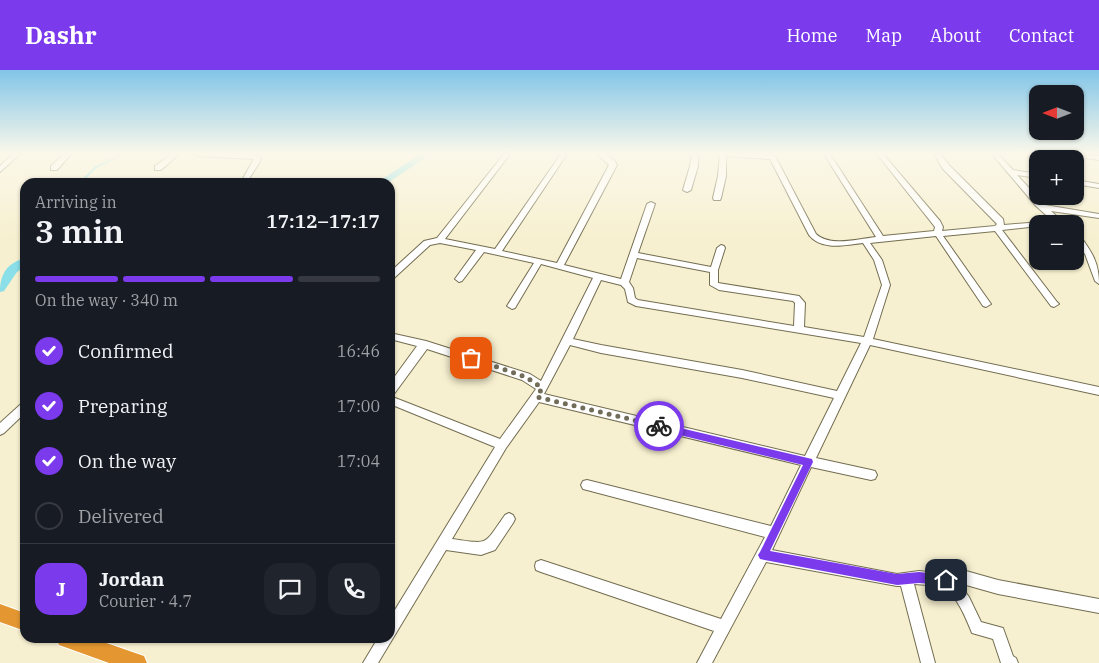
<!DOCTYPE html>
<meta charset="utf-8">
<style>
body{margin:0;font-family:"IBM Plex Serif",serif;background:#20242c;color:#f1f3f6;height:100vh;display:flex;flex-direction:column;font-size:19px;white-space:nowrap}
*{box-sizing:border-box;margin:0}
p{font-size:16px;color:#9ea1a6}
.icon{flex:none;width:28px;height:28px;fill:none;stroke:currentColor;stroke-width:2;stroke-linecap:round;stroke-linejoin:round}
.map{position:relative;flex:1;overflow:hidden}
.side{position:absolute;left:20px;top:108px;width:375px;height:465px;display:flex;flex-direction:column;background:#171b24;border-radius:15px;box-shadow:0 1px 4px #0004}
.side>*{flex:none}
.needle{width:32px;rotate:270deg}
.buttons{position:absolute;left:1029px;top:15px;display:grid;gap:10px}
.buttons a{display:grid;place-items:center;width:55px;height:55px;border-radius:10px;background:#171b24;box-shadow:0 1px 4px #0004;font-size:25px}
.pin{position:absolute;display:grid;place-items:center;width:42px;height:42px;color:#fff;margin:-21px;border-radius:10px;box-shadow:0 2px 8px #0006}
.courier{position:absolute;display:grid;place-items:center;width:50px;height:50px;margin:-25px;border:4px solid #7c3aed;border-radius:50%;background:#fff;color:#222;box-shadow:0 1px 6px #0007}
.overview em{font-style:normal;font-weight:600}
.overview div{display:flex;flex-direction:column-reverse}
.overview{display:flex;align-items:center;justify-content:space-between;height:85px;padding:0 15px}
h1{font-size:32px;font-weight:600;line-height:38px}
.bar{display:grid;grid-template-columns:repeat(4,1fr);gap:8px 5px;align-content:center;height:60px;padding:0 15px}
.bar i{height:6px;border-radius:4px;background:#363941}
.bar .selected{background:#7c3aed}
.bar p{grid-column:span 4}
.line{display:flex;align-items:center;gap:12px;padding:0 15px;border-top:1px solid #363941}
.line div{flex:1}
.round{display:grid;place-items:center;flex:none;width:52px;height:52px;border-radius:15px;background:#20242c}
ol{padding:0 15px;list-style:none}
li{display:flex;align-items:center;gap:15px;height:55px}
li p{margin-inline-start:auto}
li .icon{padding:5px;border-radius:50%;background:#7c3aed;color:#fff;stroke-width:4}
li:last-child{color:#9ea1a6}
li i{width:28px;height:28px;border:2px solid #363941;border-radius:50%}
header{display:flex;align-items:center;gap:30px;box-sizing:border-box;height:70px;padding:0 25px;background:#7c3aed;color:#fff}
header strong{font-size:24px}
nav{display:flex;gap:28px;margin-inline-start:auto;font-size:18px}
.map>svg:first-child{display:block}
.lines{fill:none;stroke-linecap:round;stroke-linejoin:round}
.stream{stroke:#8adfe9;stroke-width:2}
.river{fill:#8adfe9;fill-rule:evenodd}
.minor-casing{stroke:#736d51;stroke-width:2}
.highway-casing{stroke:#fff;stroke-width:2}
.minor{fill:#fff;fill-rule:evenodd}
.highway{fill:#e49731;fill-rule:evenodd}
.route{fill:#7c3aed}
.done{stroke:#726d5a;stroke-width:5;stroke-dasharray:0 9}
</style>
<header>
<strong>Dashr</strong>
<nav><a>Home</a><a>Map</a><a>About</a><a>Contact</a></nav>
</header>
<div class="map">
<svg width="1099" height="593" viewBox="0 0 1099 593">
<rect width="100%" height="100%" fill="#f7f0d0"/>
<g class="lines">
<polyline class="stream" points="81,112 96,97 123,84"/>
<g class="river">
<polygon points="420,84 431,84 389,112 378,112"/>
<path d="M25,188V197L17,202L4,221L0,222C0,204 7,193 25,188Z"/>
</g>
<g class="minor-casing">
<g id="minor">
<polygon points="13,84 20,84 0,102 0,96"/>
<polygon points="64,84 71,84 57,100 51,100 51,96"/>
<polygon points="172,84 179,84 161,100 155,100 155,96"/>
<polygon points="194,84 249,84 259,86 261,90 247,112 241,112 254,89 197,86"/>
<path d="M504,84H510L445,169L495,179L561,84H567L502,181L557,193L609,95L597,84C604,83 613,87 617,95L564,195L621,209L647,134L651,132L655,134L638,183L711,197L717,178L721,175L724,176L725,178L718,200V213L799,226L805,233L804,257L864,267L882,215L874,190L863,173C845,175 822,181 809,165L770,89L726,86V106L721,128L720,130H714L713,128L718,106L720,84H774L816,164C830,177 858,169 876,167L824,84H830L883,166L934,161L935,157L877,84H883L940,151L943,157L942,161L995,156L997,154L943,99L934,84H940L949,95L1003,149L1004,155L1041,152L1042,154H1038V156L1002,160L1057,232L1059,234L1054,237L1051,236L995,161L943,166L991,234L986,237L983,236L936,166L870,173L882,190L890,215L873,269L1099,317V325L870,275L816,388L871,400L875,401L877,405L875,409L871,410L811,397L772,480L897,504L919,501L946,504L958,500L966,501L998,510L1099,529V543L998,524L959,513L969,527L981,552L1003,558L1013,586L1016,588L1018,593H1001L993,569L972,563C965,546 958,528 943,516L914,514L935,593H921L901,516H897L766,492L712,593H697L714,561L541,502L536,500L535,496L536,492L541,490L721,549L765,467L587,420L583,419L581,415L583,411L587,410L771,456L801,395L539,332L506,378L452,469C490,474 483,476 505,445L509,443L513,445L515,449L513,453L495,480L481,485L446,480L378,593H363L378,568H390V548L495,377L390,334V326L500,369L536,319L522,310L427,279L394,324L390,325V313L417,276L390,269V263L426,271L530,304L541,311L593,208L541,194L515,238L512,239L507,236L534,193L484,182L462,211L459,212L455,209L476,180L440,173L430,175L393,209L390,210V202L424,171L437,168ZM637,188L710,202V215L719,220L793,231L795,233L794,256L638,230L635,228L633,218L629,212ZM601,210L621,215L625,219L628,232L636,236L861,273L837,321L742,300L601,275L573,269ZM570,275L601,283L742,308L834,328L805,386L544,324Z"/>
<polygon points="692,84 698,84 698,96 691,120 687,122 683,120 690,96"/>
<polygon points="992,84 998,84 1013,100 1038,104 1038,108 1017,105 1045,135 1099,144 1099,148 1051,141 1065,154 1056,154 1036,136"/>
<polygon points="1068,84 1099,86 1099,90 1071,86"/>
<polygon points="1075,110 1099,114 1099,118 1075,114"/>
<path d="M1075,163H1078C1091,181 1099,191 1099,214L1095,211L1085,184L1075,171Z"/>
<polygon points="25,333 25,343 4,363 0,365 0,353 21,334"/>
</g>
</g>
<g class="highway-casing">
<g id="highway">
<polygon points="0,534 25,543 25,561 0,552"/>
<polygon points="56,568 92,568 144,586 147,593 109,593 59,575"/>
</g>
</g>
<use href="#minor" class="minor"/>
<use href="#highway" class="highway"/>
</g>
<linearGradient id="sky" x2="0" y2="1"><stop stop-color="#82c5e8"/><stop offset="0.5" stop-color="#fbf8ea"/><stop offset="1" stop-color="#fbf8ea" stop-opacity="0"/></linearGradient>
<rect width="1099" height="167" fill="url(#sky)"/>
<polygon class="route" points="659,353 812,389 813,392 770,481 897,504 919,502 946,505 949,506 951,510 949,514 946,515 919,513 897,515 760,489 758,485 760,482 803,395 659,360 655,356"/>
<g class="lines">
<polyline class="done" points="471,288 526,307 542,318 537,327 659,356"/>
</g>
</svg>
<div class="buttons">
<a><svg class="needle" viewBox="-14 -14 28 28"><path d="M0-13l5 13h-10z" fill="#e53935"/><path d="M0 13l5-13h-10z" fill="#9ea1a6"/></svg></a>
<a>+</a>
<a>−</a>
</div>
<div class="pin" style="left:471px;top:288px;background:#ea580c"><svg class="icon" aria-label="bag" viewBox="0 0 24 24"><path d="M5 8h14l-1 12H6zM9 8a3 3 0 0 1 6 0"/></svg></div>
<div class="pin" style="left:946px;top:510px;background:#1f2937"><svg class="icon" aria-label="home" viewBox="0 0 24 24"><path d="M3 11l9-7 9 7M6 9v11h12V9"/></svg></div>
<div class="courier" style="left:659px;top:356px"><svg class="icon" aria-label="bike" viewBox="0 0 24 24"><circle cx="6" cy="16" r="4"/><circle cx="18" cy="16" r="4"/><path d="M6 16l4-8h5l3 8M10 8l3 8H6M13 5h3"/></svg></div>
<section class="side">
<div class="overview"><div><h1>3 min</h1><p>Arriving in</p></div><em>17:12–17:17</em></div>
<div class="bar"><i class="selected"></i><i class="selected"></i><i class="selected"></i><i></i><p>On the way · 340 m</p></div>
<ol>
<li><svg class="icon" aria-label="check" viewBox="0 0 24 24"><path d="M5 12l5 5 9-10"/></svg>Confirmed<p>16:46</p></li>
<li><svg class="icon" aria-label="check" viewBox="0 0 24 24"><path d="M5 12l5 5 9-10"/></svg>Preparing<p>17:00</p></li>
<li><svg class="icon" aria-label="check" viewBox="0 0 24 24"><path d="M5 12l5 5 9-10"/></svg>On the way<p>17:04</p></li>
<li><i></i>Delivered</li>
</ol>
<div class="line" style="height:90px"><b class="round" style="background:#7c3aed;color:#fff">J</b><div><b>Jordan</b><p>Courier · 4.7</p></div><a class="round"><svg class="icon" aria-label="chat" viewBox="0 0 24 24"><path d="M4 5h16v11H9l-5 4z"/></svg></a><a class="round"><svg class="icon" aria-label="phone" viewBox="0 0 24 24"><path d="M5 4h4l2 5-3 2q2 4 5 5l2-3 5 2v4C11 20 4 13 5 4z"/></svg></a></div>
</section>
</div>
